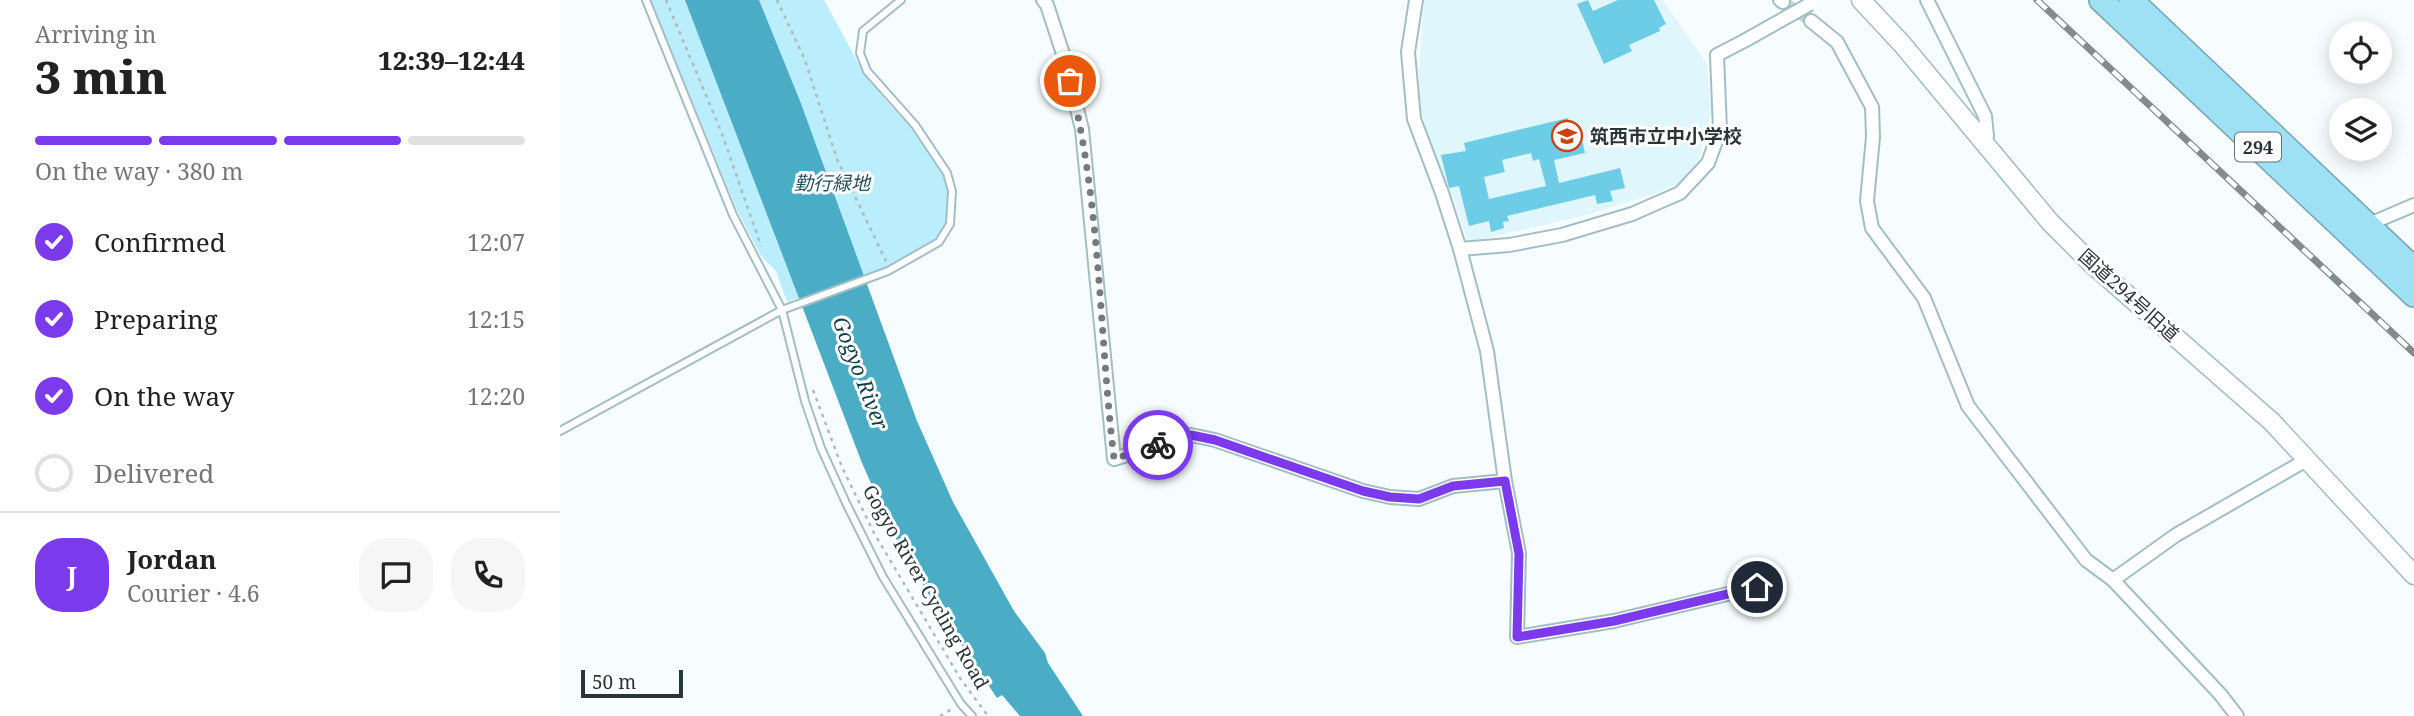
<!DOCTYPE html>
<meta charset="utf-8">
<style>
body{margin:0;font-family:"Noto Serif","Noto Sans JP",serif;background:#f6f6f6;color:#222;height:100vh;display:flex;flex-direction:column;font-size:26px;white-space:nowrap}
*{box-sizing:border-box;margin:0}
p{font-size:23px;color:#767676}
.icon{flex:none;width:38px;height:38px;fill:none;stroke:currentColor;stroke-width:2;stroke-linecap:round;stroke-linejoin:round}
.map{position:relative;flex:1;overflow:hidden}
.panel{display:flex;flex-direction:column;background:#fff;width:560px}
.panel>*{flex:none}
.fabs{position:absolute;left:1769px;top:21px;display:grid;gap:14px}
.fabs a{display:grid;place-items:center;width:63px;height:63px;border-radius:50%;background:#fff;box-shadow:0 4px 18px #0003;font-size:35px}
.scale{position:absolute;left:21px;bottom:18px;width:102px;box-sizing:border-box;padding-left:7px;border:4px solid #2a3538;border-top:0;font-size:19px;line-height:24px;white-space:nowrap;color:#2a3538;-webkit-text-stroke:5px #fff;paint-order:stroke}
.pin{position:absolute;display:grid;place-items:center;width:60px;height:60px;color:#fff;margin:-30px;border:4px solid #fff;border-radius:50%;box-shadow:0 2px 7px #0007}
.courier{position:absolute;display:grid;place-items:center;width:70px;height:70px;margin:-35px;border:5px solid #7c3aed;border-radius:50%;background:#fff;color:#222;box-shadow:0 2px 9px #0007}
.overview em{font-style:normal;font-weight:800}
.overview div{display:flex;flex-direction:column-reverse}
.overview{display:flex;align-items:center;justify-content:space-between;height:119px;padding:0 35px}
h1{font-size:46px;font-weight:800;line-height:52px}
.bar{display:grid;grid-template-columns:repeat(4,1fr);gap:10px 7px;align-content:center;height:84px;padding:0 35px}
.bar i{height:9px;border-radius:5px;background:#e0e0e0}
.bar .current{background:#7c3aed}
.bar p{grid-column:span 4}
.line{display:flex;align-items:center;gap:18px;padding:0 35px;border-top:2px solid #e0e0e0}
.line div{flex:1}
.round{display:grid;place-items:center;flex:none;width:74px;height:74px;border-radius:28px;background:#f6f6f6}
ol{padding:0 35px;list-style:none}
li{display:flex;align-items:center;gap:21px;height:77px}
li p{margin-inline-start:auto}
li .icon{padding:7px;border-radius:50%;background:#7c3aed;color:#fff;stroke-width:4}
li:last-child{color:#767676}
li i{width:38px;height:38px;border:4px solid #e0e0e0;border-radius:50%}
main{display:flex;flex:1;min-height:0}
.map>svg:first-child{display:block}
.built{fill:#e0f6fd}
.green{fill:#bbeefd}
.water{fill:#4bacc5}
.building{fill:#6dcde6;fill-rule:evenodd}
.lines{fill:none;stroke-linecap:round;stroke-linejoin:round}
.street-tunnel{stroke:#ced5d6;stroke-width:12;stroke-dasharray:12 6;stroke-linecap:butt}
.lane-casing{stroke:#a2bec5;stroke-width:10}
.street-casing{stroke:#a2bec5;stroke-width:16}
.secondary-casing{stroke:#a2bec5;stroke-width:21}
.highway-casing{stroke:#76a5b2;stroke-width:26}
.path{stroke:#b0b8ba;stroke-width:2.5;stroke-dasharray:3.5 5;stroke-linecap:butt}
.lane{stroke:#fff;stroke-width:6}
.street{stroke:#fff;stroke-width:12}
.secondary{stroke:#fff;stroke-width:18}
.highway{stroke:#9fe1f4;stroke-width:23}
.rail-casing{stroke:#828b8d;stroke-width:7}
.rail{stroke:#fff;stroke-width:4.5;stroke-dasharray:13;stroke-linecap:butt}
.street-bridge-casing{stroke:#a2bec5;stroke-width:16;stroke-linecap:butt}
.street-bridge{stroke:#fff;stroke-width:12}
.done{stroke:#727b7d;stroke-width:7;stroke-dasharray:0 12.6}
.route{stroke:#7c3aed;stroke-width:9}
.labels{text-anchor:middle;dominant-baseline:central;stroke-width:6;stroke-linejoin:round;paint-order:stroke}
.shield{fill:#fff;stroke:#6a7274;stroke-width:2}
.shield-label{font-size:18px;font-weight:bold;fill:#2a3538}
.poi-label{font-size:19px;font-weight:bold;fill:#2a3538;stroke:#fff;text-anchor:start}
.park-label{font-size:19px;font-style:italic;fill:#244f5a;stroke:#fff}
.street-label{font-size:19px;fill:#2a3538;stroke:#fff}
.water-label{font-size:21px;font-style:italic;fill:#123f49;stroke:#fff}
</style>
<main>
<section class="panel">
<div class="overview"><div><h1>3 min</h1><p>Arriving in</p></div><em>12:39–12:44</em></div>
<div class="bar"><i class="current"></i><i class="current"></i><i class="current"></i><i></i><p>On the way · 380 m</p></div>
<ol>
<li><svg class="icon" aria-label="check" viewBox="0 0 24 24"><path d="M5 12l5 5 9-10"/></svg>Confirmed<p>12:07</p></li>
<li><svg class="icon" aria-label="check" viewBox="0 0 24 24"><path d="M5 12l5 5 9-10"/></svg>Preparing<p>12:15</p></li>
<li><svg class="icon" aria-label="check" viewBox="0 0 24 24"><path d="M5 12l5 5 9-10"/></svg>On the way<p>12:20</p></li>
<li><i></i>Delivered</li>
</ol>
<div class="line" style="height:126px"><b class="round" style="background:#7c3aed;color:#fff">J</b><div><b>Jordan</b><p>Courier · 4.6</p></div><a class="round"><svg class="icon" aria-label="chat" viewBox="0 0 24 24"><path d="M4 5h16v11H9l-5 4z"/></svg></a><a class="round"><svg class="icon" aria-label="phone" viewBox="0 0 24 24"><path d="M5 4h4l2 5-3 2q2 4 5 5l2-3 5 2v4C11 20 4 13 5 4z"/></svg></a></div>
</section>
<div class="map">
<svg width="1854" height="716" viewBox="0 0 1854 716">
<rect width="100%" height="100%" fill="#f7fdfe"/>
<polygon class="built" points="864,0 1103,0 1147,64 1151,112 1138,161 1119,183 1091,195 1023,216 908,242 893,197 876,160 861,112 859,73"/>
<polygon class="green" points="91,0 264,0 301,68 326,101 352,128 382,171 388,191 386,226 374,240 329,266 227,302 216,271 201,256 176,208"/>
<polygon class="water" points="125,0 199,0 240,101 357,421 393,502 454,611 485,653 488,663 523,716 460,716 442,695 437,698 376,607 334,535 302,463"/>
<g class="building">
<polygon points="1028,0 1033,11 1058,0 1094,0 1106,24 1099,28 1100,31 1069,45 1072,51 1044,64 1017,4"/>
<path d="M1008,118L1012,138L1021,136L1025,153L994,160L999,183L1060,168L1065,188L1050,191L1053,201L1037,204L1035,195L947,216L949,221L943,222L944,228L931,232L929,221L909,226L899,186L889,188L881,155L906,151L904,143ZM971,153L973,161L979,159L986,186L929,199L924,177L945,172L942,160Z"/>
</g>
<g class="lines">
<polyline class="street-tunnel" points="1223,2 1251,21"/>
<g class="lane-casing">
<g id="lane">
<polyline points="86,0 173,215 222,310 245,401 261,448 286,503 323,577 401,704 412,716"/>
<polyline points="0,431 222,310 328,271 379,242 390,224 392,191 387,173 355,125 307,71 300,53 303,31 341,0"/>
</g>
</g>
<g class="street-casing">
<g id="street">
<polyline points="483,0 487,5 504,57 522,129 554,459 631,435 655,440 803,491 830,497 859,499 893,486 945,481"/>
<polyline points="856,0 848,52 854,119 882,193 900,249 927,351 945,481 959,553 957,637 1054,621 1197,587"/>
<polyline points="1220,0 1223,2"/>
<polyline points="1367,0 1425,116 1427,136 1424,144"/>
<polyline points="1251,21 1277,42 1312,107 1313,137 1307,201 1312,228 1364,298 1408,406 1526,560 1553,580 1660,694 1677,716"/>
<polyline points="1807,225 1854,205"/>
<polyline points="900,249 949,245 1002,235 1072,214 1120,193 1148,163 1160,130 1157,55 1184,41"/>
<polyline points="1553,580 1616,535 1748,459"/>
</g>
</g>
<g class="secondary-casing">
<polyline id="secondary" points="1301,0 1342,44 1490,222 1531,263 1712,422 1854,575"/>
</g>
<g class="highway-casing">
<g id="highway">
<polyline points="1541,0 1854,295"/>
<polyline points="1571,0 1854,269"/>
</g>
</g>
<g class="path">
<polyline points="106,0 161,131 201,246"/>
<polyline points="217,0 245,60 277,159 326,261"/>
<polyline points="253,390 282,467 314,533 400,678 428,716"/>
<polyline points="380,716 392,709"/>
</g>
<use href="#lane" class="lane"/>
<use href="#street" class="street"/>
<use href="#secondary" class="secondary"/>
<use href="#highway" class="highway"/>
<g class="rail-casing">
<polyline id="rail" points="1477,0 1854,353"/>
</g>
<use href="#rail" class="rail"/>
<g class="street-bridge-casing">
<polyline id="street-bridge" points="1184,41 1250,4"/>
</g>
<use href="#street-bridge" class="street-bridge"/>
</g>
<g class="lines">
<path class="done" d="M510,81C541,204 539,333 554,459L598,445"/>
<polyline class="route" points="598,445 631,435 655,440 803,491 830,497 859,499 893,486 945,481 959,554 957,637 1054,621 1197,587"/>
</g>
<defs>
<g id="school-ring" transform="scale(1.575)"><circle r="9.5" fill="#fff" stroke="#cb4314" stroke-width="1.5"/><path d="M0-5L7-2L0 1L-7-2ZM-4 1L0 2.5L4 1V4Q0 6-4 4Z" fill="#cb4314"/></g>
</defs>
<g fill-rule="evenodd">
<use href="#school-ring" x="1007" y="136"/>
</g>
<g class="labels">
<rect class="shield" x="1675" y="132.5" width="46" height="29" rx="5"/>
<g class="shield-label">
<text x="1698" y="147">294</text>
</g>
<g class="poi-label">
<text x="1030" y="136">筑西市立中小学校</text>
</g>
<g class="park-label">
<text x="272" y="183">勤行緑地</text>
</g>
<g class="street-label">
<text transform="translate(1569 295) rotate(42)">国道294号旧道</text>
<text transform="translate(366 587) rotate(60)">Gogyo River Cycling Road</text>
</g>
<g class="water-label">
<text transform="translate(301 373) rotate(69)">Gogyo River</text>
</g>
</g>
</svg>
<div class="fabs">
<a><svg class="icon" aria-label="locate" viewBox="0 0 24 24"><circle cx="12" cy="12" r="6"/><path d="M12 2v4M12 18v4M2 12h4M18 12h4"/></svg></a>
<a><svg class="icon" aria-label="layers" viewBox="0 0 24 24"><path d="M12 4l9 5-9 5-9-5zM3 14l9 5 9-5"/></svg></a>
</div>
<div class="scale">50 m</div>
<div class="pin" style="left:510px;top:81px;background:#ea580c"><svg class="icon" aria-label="bag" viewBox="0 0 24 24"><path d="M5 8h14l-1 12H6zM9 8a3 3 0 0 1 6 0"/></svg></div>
<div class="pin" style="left:1197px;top:587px;background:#1f2937"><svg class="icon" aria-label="home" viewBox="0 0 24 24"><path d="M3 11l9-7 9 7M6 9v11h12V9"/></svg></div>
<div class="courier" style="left:598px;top:445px"><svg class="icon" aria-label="bike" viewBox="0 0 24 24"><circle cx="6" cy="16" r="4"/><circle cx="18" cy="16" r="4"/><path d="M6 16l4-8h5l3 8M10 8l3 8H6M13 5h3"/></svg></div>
</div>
</main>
